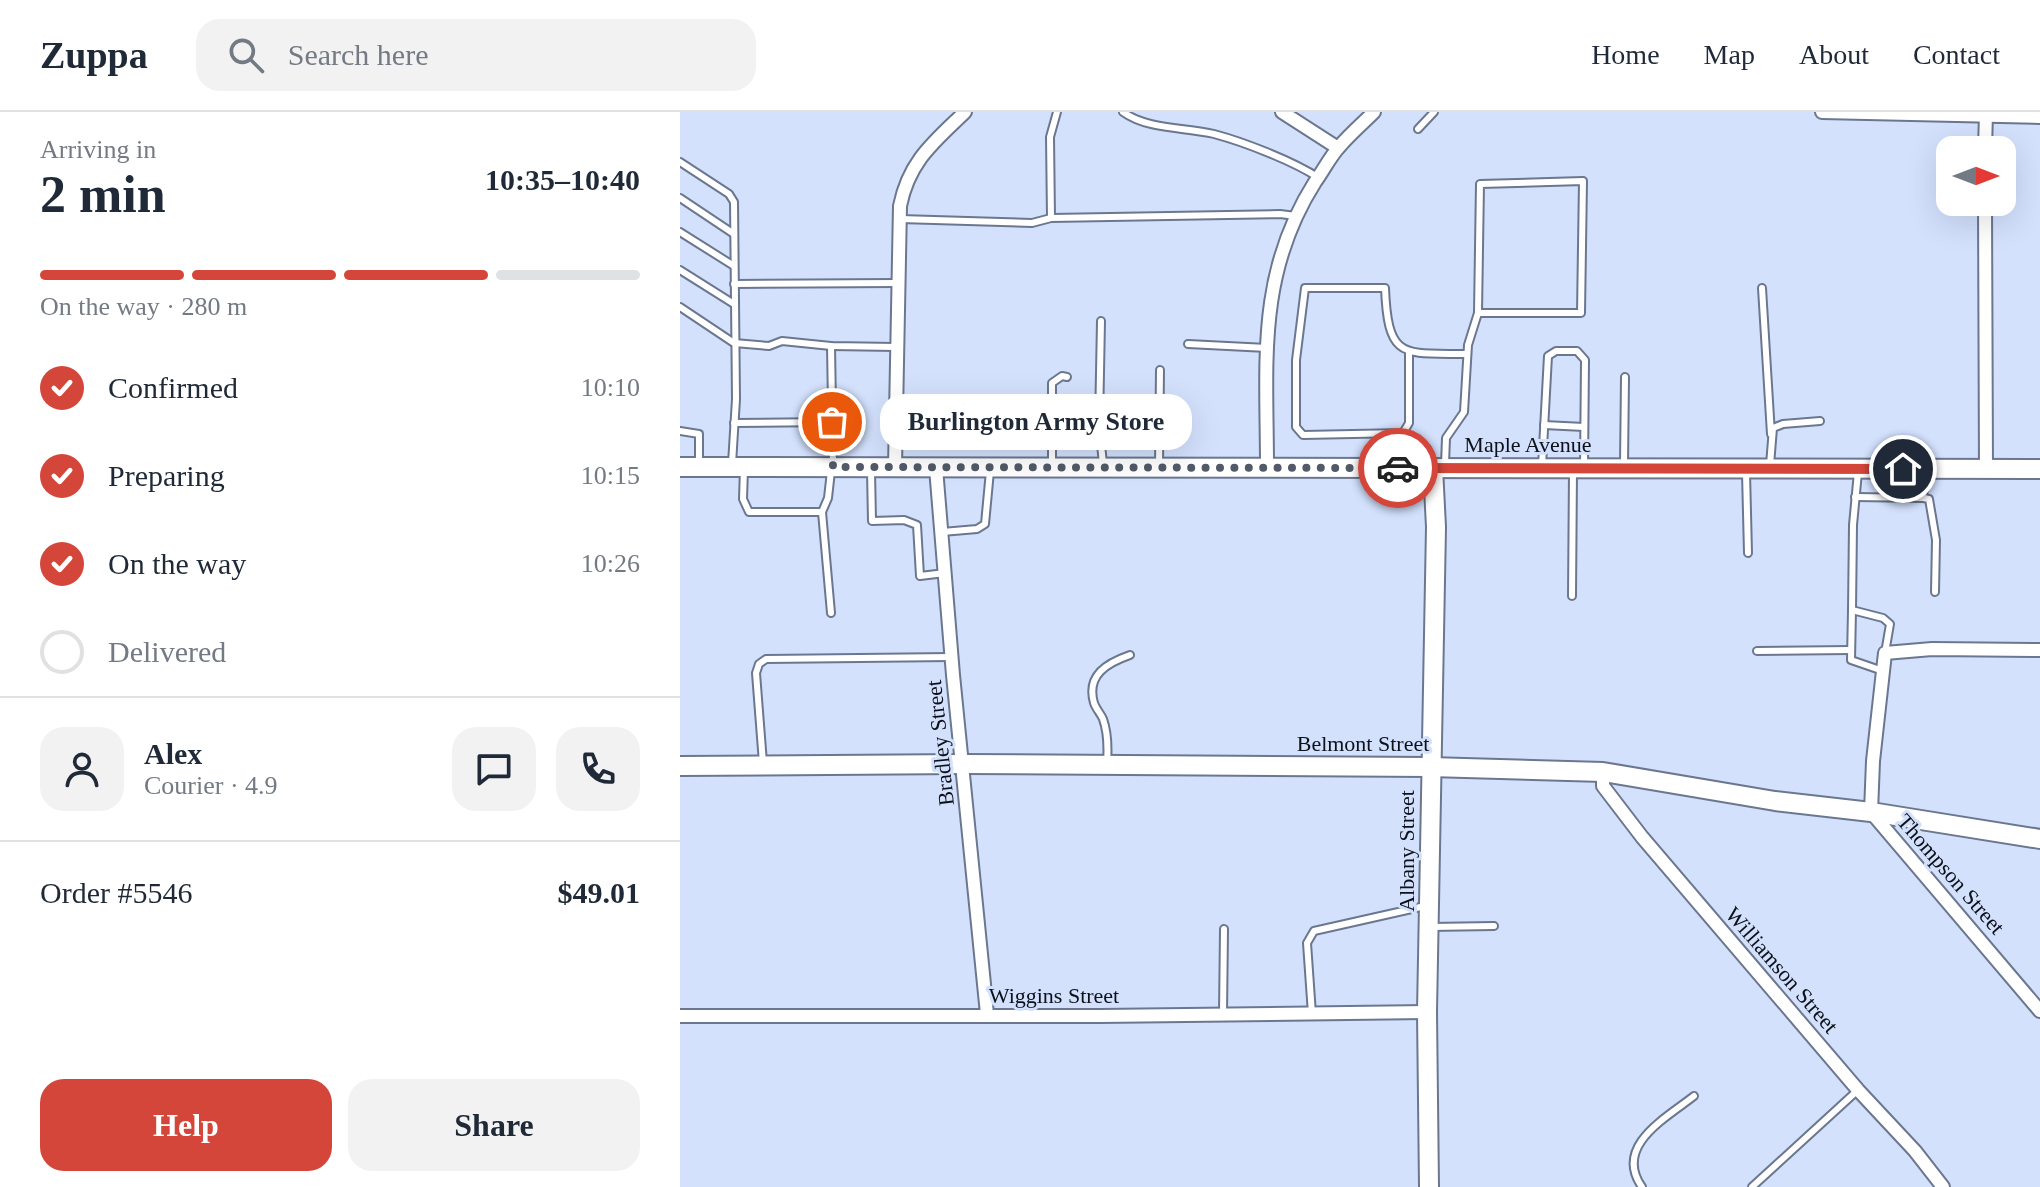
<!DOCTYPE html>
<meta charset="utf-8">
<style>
body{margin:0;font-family:Georgia,serif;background:#f2f2f3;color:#1f2937;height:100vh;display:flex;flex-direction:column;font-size:30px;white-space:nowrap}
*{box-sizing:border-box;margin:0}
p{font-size:26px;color:#747a83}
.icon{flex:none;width:44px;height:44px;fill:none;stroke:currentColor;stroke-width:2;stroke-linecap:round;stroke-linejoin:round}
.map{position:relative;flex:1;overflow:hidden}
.side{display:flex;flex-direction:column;background:#fff;width:680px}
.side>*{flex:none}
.needle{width:52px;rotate:90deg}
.fabs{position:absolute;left:1256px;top:24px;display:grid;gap:16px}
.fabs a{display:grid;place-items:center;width:80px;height:80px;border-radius:16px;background:#fff;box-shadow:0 8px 32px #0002;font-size:40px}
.pin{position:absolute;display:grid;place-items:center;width:68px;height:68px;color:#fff;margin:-34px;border:4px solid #fff;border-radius:50%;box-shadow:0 2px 8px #0007}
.courier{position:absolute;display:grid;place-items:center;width:80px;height:80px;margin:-40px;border:6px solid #d4463a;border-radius:50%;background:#fff;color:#222;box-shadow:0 2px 10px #0007}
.bubble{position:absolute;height:56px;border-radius:24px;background:#fff;box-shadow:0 8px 32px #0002;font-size:26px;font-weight:700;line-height:56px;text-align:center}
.head em{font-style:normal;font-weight:700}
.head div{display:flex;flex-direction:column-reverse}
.head{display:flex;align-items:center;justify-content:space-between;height:136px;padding:0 40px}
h1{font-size:52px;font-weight:700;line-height:60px}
.bar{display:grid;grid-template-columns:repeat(4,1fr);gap:12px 8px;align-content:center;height:96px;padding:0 40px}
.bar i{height:10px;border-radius:6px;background:#e0e1e3}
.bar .current{background:#d4463a}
.bar p{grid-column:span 4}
.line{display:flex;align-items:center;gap:20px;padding:0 40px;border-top:2px solid #e0e1e3}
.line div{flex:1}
.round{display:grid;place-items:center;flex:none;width:84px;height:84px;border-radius:24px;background:#f2f2f3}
ol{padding:0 40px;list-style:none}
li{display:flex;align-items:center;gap:24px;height:88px}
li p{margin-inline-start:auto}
li .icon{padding:8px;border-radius:50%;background:#d4463a;color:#fff;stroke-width:4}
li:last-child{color:#747a83}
li i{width:44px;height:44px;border:4px solid #e0e1e3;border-radius:50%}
.primary-button{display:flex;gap:16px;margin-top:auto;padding:16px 40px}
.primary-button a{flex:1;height:92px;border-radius:24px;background:#d4463a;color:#fff;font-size:32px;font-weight:700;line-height:92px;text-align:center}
.primary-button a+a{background:#f2f2f3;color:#1f2937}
header{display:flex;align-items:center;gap:48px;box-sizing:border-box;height:112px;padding:0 40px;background:#fff;border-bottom:2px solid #e0e1e3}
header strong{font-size:38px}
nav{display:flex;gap:44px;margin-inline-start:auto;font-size:28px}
.search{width:560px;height:72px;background:#f2f2f3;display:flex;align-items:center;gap:20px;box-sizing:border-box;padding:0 28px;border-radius:24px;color:#747a83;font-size:30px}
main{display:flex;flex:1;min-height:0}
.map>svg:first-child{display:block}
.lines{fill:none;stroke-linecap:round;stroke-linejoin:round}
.lane-casing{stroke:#6b778f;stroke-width:10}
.street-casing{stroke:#6b778f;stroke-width:16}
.secondary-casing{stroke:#6b778f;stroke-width:22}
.lane{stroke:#fff;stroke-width:6}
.street{stroke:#fff;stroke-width:12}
.secondary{stroke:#fff;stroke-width:18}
.done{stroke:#525a69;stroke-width:8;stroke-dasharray:0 14.4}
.route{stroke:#d4463a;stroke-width:10}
.labels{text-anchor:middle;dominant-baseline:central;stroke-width:6;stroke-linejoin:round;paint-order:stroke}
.street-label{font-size:22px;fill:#0c111a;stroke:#d3e1fd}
</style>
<header>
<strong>Zuppa</strong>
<div class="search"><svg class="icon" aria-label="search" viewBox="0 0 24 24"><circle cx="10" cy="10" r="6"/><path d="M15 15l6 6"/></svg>Search here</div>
<nav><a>Home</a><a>Map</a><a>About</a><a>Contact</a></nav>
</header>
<main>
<section class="side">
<div class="head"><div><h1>2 min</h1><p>Arriving in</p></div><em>10:35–10:40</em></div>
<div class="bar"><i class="current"></i><i class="current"></i><i class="current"></i><i></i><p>On the way · 280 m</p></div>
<ol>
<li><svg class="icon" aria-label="check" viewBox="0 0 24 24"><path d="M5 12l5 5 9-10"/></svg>Confirmed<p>10:10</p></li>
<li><svg class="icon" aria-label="check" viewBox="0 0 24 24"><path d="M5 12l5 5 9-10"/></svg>Preparing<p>10:15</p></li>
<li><svg class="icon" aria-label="check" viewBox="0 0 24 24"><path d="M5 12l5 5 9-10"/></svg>On the way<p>10:26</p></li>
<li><i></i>Delivered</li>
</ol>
<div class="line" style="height:144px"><a class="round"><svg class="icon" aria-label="person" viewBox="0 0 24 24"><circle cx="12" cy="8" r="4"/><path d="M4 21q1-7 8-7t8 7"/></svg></a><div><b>Alex</b><p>Courier · 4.9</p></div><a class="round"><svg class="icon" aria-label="chat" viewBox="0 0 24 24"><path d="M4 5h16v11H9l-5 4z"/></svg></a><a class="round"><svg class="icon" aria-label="phone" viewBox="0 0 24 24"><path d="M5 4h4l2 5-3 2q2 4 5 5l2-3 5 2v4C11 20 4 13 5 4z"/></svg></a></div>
<div class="line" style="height:104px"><div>Order #5546</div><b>$49.01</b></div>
<div class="primary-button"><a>Help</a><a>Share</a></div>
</section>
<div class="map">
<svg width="1360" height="1075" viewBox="0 0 1360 1075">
<rect width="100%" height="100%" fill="#d3e1fd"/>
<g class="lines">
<g class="lane-casing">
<g id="lane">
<path d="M443,0C468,18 505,15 534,22C564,30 613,49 639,66"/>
<polyline points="738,17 754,0"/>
<polyline points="0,50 49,82 54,90 56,287 52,352"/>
<polyline points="0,86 54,122"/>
<polyline points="371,106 370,25 377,0"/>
<polyline points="220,107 352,111 371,106 600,102 616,104"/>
<polyline points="0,120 54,154"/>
<polyline points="0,158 54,192"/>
<polyline points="54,172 218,171"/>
<polyline points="1082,176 1091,322"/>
<polyline points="0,195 54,231 89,234 102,229 151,234 216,235"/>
<polyline points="421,209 419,312 423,352"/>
<polyline points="508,232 587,236"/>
<polyline points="151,234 153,354"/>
<path d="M729,241V311L723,321L623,323L616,315V248L625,176H705C708,249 723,241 787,242"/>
<polyline points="54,311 152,310"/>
<polyline points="864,313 904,315"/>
<polyline points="0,319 19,322 19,351"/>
<polyline points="372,352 372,271 382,264 387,265"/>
<polyline points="765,352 766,326 784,300 788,233 798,201 800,72 903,69 901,201 798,201"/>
<polyline points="944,352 945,265"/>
<polyline points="1090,353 1093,316 1103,312 1140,309"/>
<polyline points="479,354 480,258"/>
<polyline points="862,354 868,244 876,239 897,239 905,248 904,355"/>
<polyline points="64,356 63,387 69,400 142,400 148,386 151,359"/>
<polyline points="191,359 192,409 224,408 237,413 240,464 265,461"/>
<polyline points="1066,360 1068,441"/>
<polyline points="1178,360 1173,413 1172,498 1203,506 1210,512 1205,541"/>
<polyline points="1175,385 1243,386 1245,361"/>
<polyline points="1243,386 1249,387 1256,428 1255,480"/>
<polyline points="142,400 151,501"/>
<polyline points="262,420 297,417 305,412 310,359"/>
<polyline points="892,484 893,359"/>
<polyline points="1172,498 1171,548 1203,559"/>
<polyline points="1077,539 1171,538"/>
<polyline points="83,651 76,561 79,552 86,547 272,545"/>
<path d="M427,651C428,637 428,621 423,607C421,602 416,597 414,591C406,563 427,551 450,543"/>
<polyline points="750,815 814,814"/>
<polyline points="543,902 544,817"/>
<polyline points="632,902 627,831 634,819 745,794"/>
<path d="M962,1075C933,1034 986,1006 1014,984"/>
<polyline points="1072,1075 1178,978"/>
</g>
</g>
<g class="street-casing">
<g id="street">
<polyline points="602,0 658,36"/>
<polyline points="1142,0 1360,5"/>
<polyline points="1305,38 1306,0"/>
<polyline points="1305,90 1306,357"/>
<path d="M215,355L220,94C229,49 254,30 285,0"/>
<path d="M587,355C587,251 576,163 635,70C643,59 650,45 659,35C670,22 683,11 694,0"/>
<polyline points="256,356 273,563 307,902"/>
<polyline points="1360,538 1252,537 1205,541 1193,649 1191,700 1360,899"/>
<polyline points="923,660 923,674 962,725 1178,978 1235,1039 1263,1075"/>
<polyline points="0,904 420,904 747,900"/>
</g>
</g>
<g class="secondary-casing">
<g id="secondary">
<polyline points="0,355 1360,357"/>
<polyline points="0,654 284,652 750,655 923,660 1095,689 1191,700 1360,727"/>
<polyline points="749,1075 747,900 756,415 753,356"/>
</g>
</g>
<use href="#lane" class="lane"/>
<use href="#street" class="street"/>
<use href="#secondary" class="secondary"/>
</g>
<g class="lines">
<polyline class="done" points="152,310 153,355 718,356"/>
<polyline class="route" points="718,356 1223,357"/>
</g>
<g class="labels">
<g class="street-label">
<text x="848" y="332">Maple Avenue</text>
<text transform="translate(260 631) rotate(-96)">Bradley Street</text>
<text x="683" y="631">Belmont Street</text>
<text transform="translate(726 739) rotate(-90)">Albany Street</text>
<text transform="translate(1271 762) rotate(49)">Thompson Street</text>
<text transform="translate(1102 858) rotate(49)">Williamson Street</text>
<text x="374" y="883">Wiggins Street</text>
</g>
</g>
</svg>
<div class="fabs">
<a><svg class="needle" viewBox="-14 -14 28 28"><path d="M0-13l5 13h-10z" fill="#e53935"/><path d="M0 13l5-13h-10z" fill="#747a83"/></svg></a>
</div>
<div class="pin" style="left:152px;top:310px;background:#ea580c"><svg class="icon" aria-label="bag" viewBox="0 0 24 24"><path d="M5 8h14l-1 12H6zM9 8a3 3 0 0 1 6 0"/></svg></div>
<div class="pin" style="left:1223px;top:357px;background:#1f2937"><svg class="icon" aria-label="home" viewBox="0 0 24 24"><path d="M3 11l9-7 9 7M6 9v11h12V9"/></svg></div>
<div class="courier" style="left:718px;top:356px"><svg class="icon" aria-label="car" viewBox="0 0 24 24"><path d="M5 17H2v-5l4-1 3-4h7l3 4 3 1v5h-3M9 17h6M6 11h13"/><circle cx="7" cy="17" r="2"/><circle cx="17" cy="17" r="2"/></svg></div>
<div class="bubble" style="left:200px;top:282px;width:312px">Burlington Army Store</div>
</div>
</main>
